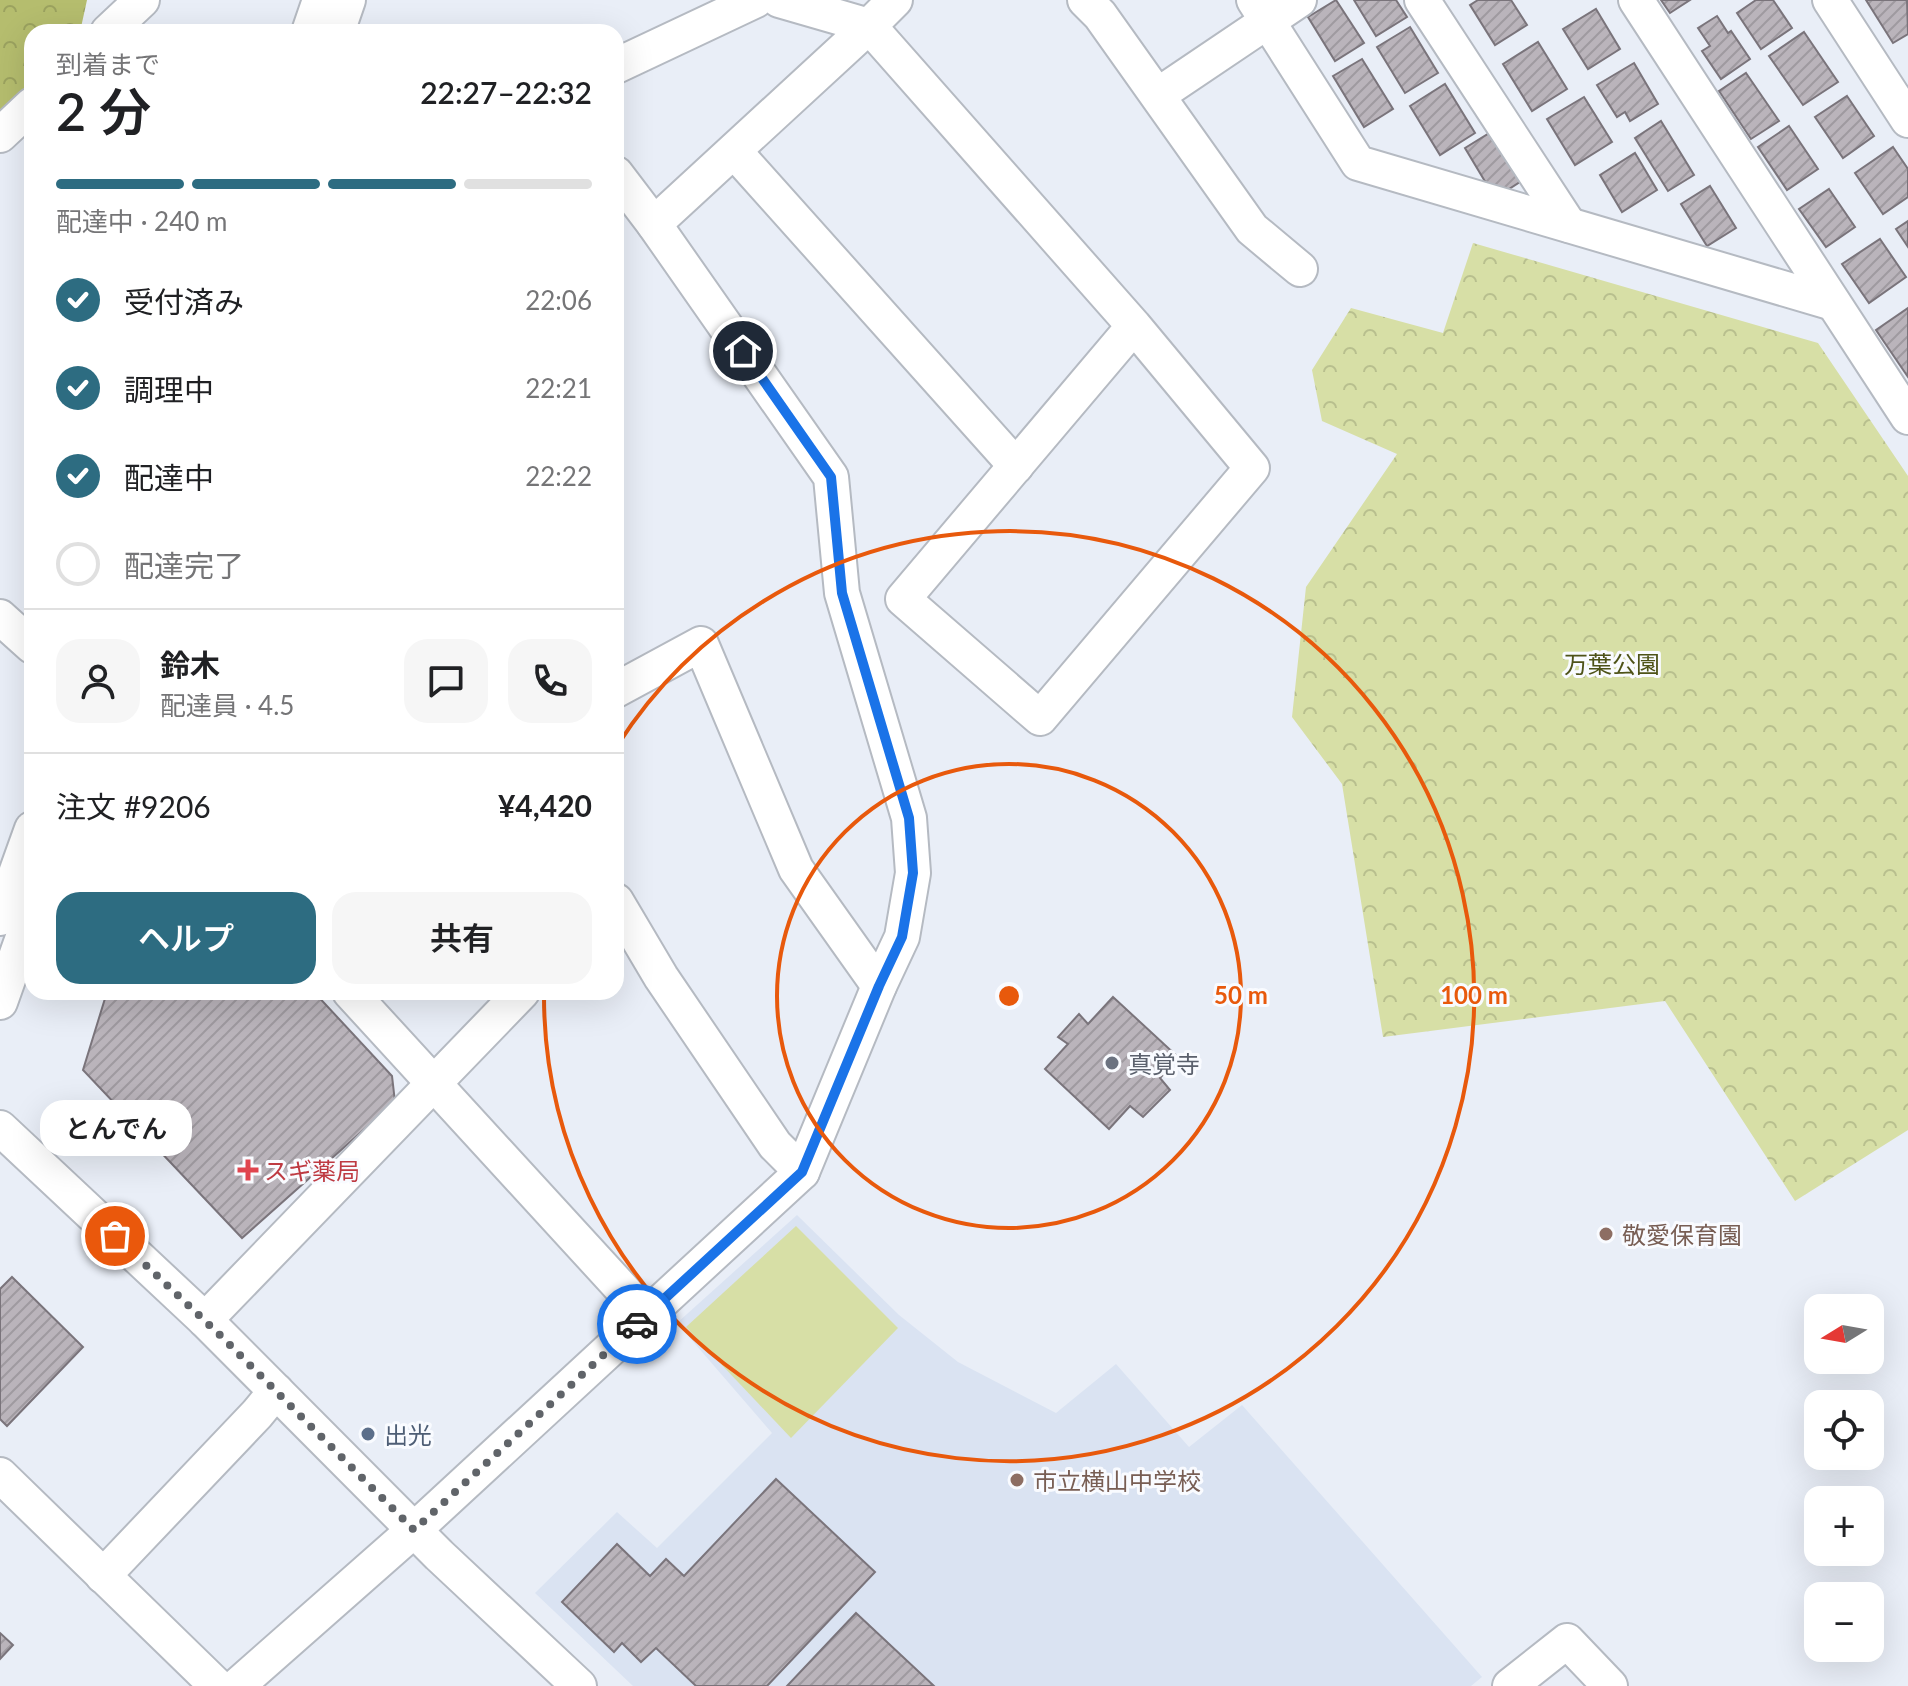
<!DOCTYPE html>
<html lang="ja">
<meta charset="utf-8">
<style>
body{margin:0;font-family:Lato,"Noto Sans JP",sans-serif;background:#f6f6f6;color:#202124;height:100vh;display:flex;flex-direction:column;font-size:30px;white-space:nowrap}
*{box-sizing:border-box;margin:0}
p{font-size:26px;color:#757577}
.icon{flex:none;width:44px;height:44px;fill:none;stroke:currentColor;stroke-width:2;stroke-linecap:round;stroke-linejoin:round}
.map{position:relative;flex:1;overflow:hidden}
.sheet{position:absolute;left:24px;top:24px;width:600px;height:976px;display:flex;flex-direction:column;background:#fff;border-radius:24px;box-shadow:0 8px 32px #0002}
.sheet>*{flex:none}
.needle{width:52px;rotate:259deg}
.buttons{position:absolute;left:1804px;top:1294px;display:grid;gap:16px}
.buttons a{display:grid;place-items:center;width:80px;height:80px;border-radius:16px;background:#fff;box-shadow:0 8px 32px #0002;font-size:40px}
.pin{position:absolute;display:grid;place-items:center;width:68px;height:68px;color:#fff;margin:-34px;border:4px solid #fff;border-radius:50%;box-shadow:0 2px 8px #0007}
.courier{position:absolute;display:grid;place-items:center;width:80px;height:80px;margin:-40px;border:6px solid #1a73e8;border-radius:50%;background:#fff;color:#222;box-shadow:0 2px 10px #0007}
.bubble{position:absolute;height:56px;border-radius:24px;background:#fff;box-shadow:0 8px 32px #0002;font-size:26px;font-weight:600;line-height:56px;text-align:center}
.summary em{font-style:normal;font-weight:600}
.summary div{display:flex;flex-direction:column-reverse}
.summary{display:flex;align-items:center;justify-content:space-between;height:136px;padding:0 32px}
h1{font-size:52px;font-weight:600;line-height:60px}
.bar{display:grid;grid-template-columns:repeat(4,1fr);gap:12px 8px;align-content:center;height:96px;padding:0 32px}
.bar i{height:10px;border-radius:6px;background:#e0e0e0}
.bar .selected{background:#2d6c81}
.bar p{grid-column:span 4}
.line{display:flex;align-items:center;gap:20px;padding:0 32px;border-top:2px solid #e0e0e0}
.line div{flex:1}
.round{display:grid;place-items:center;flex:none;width:84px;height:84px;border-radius:24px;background:#f6f6f6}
ol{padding:0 32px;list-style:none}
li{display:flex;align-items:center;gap:24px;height:88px}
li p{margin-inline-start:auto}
li .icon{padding:8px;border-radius:50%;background:#2d6c81;color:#fff;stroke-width:4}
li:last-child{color:#757577}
li i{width:44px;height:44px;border:4px solid #e0e0e0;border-radius:50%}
.action{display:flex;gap:16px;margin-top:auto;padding:16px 32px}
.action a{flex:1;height:92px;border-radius:24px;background:#2d6c81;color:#fff;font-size:32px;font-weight:600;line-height:92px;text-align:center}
.action a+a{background:#f6f6f6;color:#202124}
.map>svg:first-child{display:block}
.built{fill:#dae3f2}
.forest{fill:url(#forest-crowns)}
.park{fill:url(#park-crowns)}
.pitch{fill:#d7dfa6}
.building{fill:url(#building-hatch);stroke:#7a747b;stroke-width:2}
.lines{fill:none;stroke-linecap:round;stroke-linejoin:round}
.minor-casing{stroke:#b5bac2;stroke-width:38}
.minor{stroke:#fff;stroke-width:34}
.done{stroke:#606469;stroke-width:8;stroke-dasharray:0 14.4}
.route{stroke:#1a73e8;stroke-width:10}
.ring{fill:none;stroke:#e8590c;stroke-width:4}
.worship-dot{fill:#6b7280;stroke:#f9fbff;stroke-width:3}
.health-dot{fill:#e0444e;stroke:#f9fbff;stroke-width:3}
.education-dot{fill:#8d6e63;stroke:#f9fbff;stroke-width:3}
.service-dot{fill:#5c6f8a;stroke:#f9fbff;stroke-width:3}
.labels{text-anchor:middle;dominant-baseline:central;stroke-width:6;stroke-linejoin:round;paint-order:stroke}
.park-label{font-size:24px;fill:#4e5318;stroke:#f9fbff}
.worship-label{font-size:24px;fill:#5b616d;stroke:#f9fbff;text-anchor:start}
.health-label{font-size:24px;fill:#be3a42;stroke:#f9fbff;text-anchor:start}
.education-label{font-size:24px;fill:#785e54;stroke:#f9fbff;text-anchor:start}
.service-label{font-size:24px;fill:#4e5e75;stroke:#f9fbff;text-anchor:start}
.centre{fill:#e8590c;stroke:#f9fbff;stroke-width:4}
.ring-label{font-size:24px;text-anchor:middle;font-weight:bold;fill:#e8590c;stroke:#f9fbff;stroke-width:6;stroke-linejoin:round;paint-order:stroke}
</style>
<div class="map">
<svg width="1908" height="1686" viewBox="0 0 1908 1686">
<defs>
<pattern id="forest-crowns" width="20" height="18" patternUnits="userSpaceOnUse" patternTransform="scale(2)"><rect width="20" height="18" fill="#b5bd6e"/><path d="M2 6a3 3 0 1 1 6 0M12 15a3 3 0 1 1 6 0" fill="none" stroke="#9ba25f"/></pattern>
<pattern id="park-crowns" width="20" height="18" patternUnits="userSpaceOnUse" patternTransform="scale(2)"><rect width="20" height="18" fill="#d7dfa6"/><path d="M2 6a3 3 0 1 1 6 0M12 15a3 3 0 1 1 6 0" fill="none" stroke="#b8bf8e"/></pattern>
<pattern id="building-hatch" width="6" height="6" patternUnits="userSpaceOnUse" patternTransform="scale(2)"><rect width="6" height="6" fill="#bab4bb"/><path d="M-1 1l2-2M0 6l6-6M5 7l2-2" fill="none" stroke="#9f9aa0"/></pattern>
</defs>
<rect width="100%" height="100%" fill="#e9eef7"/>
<polygon class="built" points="797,1215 899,1315 958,1362 1056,1413 1116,1364 1189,1447 1242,1405 1482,1677 1471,1686 633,1686 535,1593 617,1512 657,1548 772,1433 677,1323"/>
<polygon class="forest" points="0,0 87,0 80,32 32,32 32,94 0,119"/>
<polygon class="park" points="1473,243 1818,343 1908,476 1908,1130 1795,1201 1665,1001 1383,1037 1342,784 1292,717 1306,587 1397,454 1322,421 1312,370 1351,308 1443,333"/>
<polygon class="pitch" points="796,1226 898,1328 791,1438 686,1327"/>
<g class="building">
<polygon points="1336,0 1364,43 1335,61 1308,17"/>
<polygon points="1354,0 1396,0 1407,17 1376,36"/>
<polygon points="1478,0 1511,0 1527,25 1495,45 1470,5"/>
<polygon points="1661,0 1690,0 1670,13"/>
<polygon points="1756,0 1773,0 1792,28 1761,49 1737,13"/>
<polygon points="1866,0 1907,0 1908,34 1893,43"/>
<polygon points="1596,9 1620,49 1588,69 1563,29"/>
<polygon points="1717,16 1728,33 1731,31 1750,59 1721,79 1702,51 1710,46 1698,28"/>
<polygon points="1410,27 1438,73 1405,93 1377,47"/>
<polygon points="1804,32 1838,82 1803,105 1769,56"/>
<polygon points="1538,42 1567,89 1532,111 1503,64"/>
<polygon points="1362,59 1393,109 1364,127 1333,76"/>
<polygon points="1634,63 1658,104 1630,121 1625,112 1617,117 1597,85"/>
<polygon points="1746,73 1779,121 1751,139 1719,91"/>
<polygon points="1445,84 1475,133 1440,155 1410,106"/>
<polygon points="1847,96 1874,136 1843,158 1815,117"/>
<polygon points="1584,97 1612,142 1575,165 1547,119"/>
<polygon points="1661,121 1694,175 1668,191 1635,138"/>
<polygon points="1789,126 1818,169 1787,190 1758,147"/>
<polygon points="1496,129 1526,178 1495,198 1465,148"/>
<polygon points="1893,147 1908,169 1908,197 1883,214 1855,173"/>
<polygon points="1635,153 1657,190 1622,212 1600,175"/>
<polygon points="1710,186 1736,228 1707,246 1681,204"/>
<polygon points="1829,189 1855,227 1826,247 1799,209"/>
<polygon points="1908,221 1908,247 1896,229"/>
<polygon points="1880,239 1906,277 1869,303 1842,264"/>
<polygon points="1908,308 1908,377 1876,330"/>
<polygon points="107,992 314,992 392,1076 395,1102 242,1238 83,1070"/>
<polygon points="1113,997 1178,1057 1160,1078 1170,1090 1143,1117 1130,1106 1109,1129 1045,1069 1068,1044 1058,1037 1079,1014 1088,1024"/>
<polygon points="12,1277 83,1347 7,1426 0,1419 0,1289"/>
<polygon points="776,1479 875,1572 767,1686 696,1686 656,1648 641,1662 622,1643 614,1652 562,1602 617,1544 650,1576 666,1559 684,1576"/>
<polygon points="856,1613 934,1686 787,1686"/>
<polygon points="0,1633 13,1645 0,1659"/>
</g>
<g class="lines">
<g class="minor-casing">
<g id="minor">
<polyline points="779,0 869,26 1134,326 903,599 1040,718 1252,468 1134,326"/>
<polyline points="1085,0 1100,15 1252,229 1300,269"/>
<polyline points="1254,0 1358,163 1833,303"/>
<polyline points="1422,0 1569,225"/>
<polyline points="1636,0 1908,417"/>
<polyline points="1830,0 1908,120"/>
<polyline points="108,32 142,0"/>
<polyline points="309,32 320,0"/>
<polyline points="337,32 348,0"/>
<polyline points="616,66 756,0"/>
<polyline points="1158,95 1299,0"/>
<polyline points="0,135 32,105"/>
<polyline points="734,151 1016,466"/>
<polyline points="654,224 869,26 895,0"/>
<polyline points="0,617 32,646"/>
<polyline points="616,690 701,644 796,869 879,986"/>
<polyline points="616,901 661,977 775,1145 802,1172"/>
<polyline points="0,918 32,829"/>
<polyline points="350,992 647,1316"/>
<polyline points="0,1002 32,912"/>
<polyline points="0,1128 205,1320 439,1555 579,1686"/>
<polyline points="205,1320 522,992"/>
<polyline points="0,1475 217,1686"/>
<polyline points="103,1576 257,1414 276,1391"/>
<polyline points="237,1686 414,1530 802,1172 879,986 902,937 913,873 909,818 842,593 831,477 654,224 616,174"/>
<polyline points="1510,1686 1567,1641 1610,1686"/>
</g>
</g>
<use href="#minor" class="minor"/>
</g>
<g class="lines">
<polyline class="done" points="115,1236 223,1338 414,1530 637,1324"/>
<polyline class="route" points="637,1324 802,1172 879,986 902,937 913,873 909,818 842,593 831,477 743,351"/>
</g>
<g class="ring">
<circle cx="1009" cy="996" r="232"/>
<path d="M617 746A465 465 0 1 1 544 996"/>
</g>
<circle class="worship-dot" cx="1112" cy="1063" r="8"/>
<path class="health-dot" d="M244 1158h8v8h8v8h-8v8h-8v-8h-8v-8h8z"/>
<g class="education-dot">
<circle cx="1606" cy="1234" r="8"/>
<circle cx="1017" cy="1480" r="8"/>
</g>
<circle class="service-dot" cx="368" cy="1434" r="8"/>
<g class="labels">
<g class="park-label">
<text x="1612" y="663">万葉公園</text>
</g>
<g class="worship-label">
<text x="1128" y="1063">真覚寺</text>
</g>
<g class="health-label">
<text x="264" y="1170">スギ薬局</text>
</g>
<g class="education-label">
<text x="1622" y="1234">敬愛保育園</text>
<text x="1033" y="1480">市立横山中学校</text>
</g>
<g class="service-label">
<text x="384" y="1434">出光</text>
</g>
</g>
<circle cx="1009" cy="996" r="12" class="centre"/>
<g class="ring-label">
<text x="1241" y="1004">50 m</text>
<text x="1474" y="1004">100 m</text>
</g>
</svg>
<div class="buttons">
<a><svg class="needle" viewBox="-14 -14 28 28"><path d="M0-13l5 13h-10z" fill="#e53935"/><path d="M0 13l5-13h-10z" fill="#757577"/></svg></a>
<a><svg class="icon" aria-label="locate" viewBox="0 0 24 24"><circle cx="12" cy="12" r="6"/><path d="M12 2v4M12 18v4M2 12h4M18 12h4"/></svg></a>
<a>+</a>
<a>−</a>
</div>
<div class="pin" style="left:115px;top:1236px;background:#ea580c"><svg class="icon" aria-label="bag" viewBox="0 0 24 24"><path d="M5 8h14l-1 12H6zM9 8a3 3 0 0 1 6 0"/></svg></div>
<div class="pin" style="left:743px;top:351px;background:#1f2937"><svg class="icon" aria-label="home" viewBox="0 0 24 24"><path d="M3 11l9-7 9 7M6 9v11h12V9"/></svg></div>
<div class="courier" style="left:637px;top:1324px"><svg class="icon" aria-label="car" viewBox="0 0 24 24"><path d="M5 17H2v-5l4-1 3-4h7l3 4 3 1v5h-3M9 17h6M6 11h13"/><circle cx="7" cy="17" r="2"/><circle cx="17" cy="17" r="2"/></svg></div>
<div class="bubble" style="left:40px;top:1100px;width:152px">とんでん</div>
<section class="sheet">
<div class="summary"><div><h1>2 分</h1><p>到着まで</p></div><em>22:27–22:32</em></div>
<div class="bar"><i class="selected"></i><i class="selected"></i><i class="selected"></i><i></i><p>配達中 · 240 m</p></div>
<ol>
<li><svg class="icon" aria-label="check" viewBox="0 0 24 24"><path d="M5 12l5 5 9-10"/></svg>受付済み<p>22:06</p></li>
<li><svg class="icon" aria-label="check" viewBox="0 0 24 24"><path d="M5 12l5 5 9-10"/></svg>調理中<p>22:21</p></li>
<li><svg class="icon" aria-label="check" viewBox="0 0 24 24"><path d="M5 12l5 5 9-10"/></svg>配達中<p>22:22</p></li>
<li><i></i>配達完了</li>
</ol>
<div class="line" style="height:144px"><a class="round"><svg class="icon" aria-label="person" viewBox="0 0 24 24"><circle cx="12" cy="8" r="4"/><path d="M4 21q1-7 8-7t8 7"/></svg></a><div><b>鈴木</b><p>配達員 · 4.5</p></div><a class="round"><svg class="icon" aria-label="chat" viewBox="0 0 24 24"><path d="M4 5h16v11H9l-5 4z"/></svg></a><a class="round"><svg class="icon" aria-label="phone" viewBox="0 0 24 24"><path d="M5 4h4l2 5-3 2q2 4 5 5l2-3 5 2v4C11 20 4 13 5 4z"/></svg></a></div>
<div class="line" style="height:104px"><div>注文 #9206</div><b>¥4,420</b></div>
<div class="action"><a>ヘルプ</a><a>共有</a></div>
</section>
</div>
